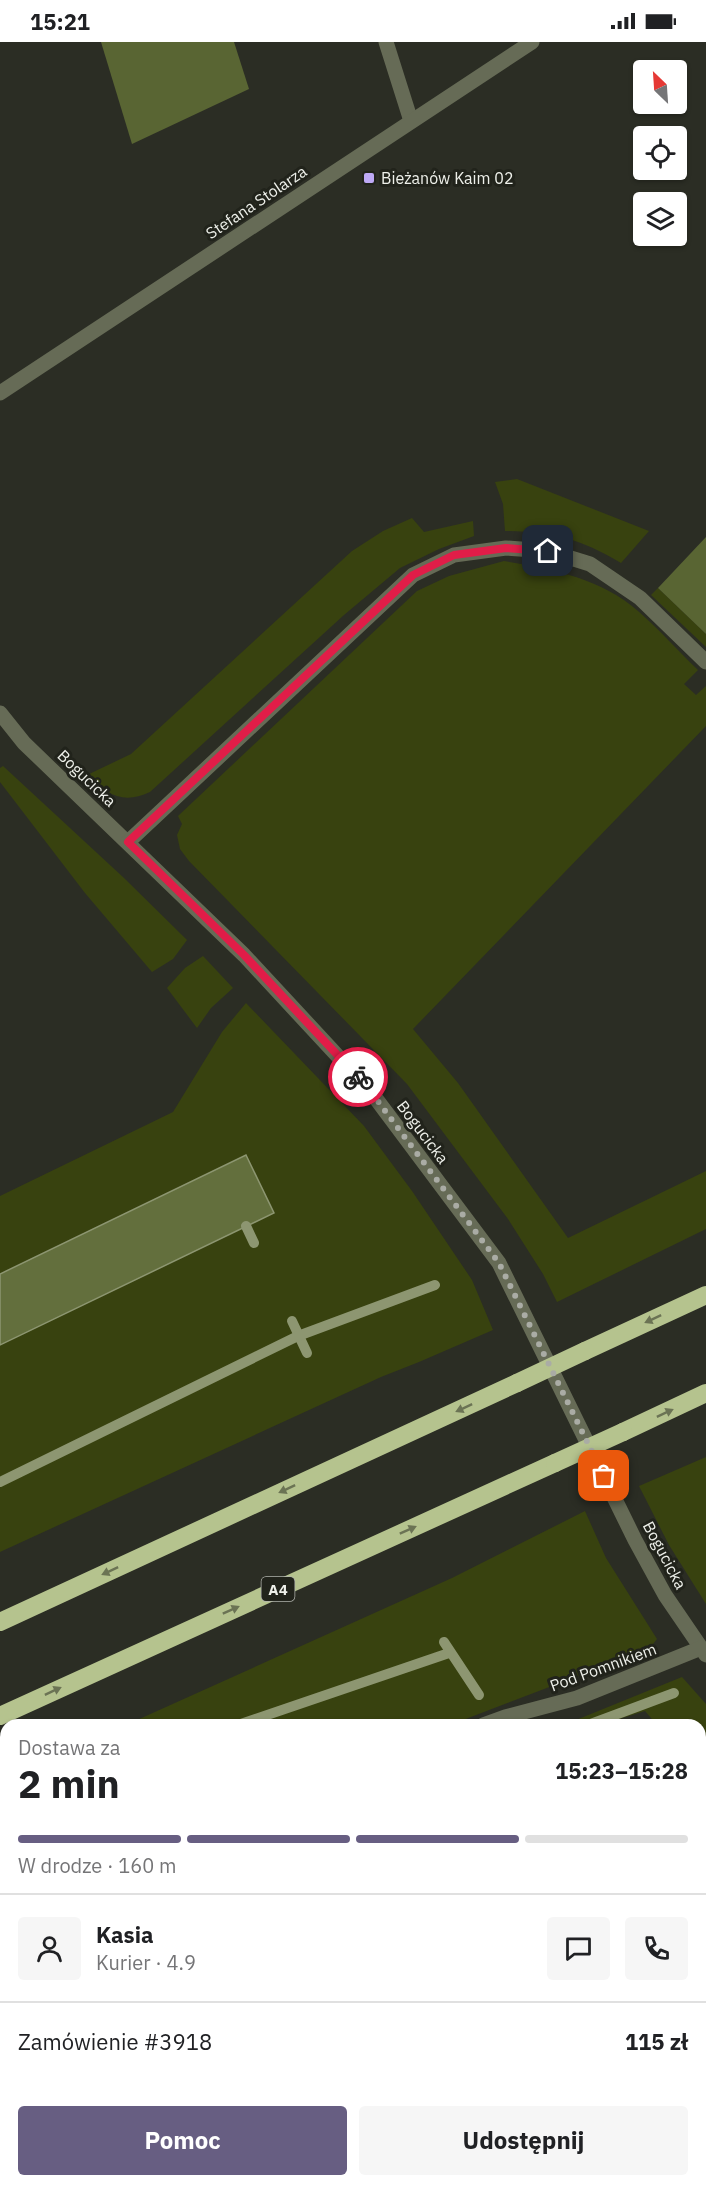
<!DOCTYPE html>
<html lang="pl">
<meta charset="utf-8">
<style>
body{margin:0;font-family:"IBM Plex Sans",sans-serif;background:#f6f6f6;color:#202124;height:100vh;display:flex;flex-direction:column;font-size:22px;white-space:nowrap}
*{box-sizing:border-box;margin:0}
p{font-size:20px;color:#757577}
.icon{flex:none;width:33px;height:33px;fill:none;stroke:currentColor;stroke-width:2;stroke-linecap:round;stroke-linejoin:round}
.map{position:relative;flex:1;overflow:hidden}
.sheet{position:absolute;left:0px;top:1677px;width:706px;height:468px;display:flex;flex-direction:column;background:#fff;border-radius:18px 18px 0 0;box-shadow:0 2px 4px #0004}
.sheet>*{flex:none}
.needle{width:39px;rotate:335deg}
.controls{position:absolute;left:633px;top:18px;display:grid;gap:12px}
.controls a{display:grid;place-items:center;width:54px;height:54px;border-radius:6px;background:#fff;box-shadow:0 2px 4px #0004;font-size:30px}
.pin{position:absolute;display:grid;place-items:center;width:51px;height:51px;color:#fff;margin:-26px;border-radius:12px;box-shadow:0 3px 9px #0006}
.courier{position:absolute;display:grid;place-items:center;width:60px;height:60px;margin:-30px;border:4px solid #e11d48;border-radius:50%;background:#fff;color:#222;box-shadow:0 2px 8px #0007}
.headline em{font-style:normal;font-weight:800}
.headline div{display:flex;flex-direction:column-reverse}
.headline{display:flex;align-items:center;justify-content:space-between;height:102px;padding:0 18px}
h1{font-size:39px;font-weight:800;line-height:45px}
.bar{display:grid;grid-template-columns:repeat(4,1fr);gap:9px 6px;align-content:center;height:72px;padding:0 18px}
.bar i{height:8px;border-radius:4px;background:#e0e0e0}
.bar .on{background:#675e82}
.bar p{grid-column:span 4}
.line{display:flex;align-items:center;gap:15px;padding:0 18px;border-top:2px solid #e0e0e0}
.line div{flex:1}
.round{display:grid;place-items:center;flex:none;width:63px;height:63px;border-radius:6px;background:#f6f6f6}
.cta{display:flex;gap:12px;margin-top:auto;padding:12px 18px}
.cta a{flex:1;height:69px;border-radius:6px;background:#675e82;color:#fff;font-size:24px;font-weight:800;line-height:69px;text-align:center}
.cta a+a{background:#f6f6f6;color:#202124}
.status{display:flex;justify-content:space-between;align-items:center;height:42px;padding:0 30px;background:#fff;direction:ltr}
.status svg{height:16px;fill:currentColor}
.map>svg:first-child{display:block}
.green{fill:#38420f}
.forest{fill:#596533}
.water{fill:#636f3d;stroke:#8d9671;stroke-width:1.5}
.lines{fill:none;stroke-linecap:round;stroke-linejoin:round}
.stream{stroke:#8d9671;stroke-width:10}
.minor{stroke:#666b56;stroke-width:15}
.highway{stroke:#b5c38e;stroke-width:18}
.highway-bridge{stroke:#b5c38e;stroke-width:18}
.oneway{fill:#6b7354}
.done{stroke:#aaaca5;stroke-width:6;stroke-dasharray:0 10.8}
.route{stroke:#e11d48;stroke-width:8}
.poi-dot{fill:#bea9f5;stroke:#21231b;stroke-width:2}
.labels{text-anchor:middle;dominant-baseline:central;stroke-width:6;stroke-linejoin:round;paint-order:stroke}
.shield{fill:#21231b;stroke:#b0b2ac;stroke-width:1.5}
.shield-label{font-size:15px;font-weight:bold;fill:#eef0ea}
.poi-label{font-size:16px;fill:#eef0ea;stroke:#21231b;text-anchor:start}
.street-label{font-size:16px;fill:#eef0ea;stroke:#21231b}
</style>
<div class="status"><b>15:21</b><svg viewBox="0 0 49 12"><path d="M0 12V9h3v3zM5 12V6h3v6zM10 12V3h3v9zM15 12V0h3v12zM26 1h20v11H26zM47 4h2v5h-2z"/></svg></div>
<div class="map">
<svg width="706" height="2145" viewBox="0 0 706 2145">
<rect width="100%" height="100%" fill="#2b2d24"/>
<g class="green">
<path d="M517,437L649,489L621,521C578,496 555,490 505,489L503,462L495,440Z"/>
<path d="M412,476L424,490L473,479L474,494L439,507L400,526L344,573L150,750C123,763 107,752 85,734L131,712L352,509L383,489Z"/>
<path d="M504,519C551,527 601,536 638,569C659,587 678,609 698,628L684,642L696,653L706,644V684L413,987L458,1041L568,1196L706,1129V1187L557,1260L543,1232L508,1177L407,1042L189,819L180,807L177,793L182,782L178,774L417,549L449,534Z"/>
<polygon points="658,546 706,592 706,605 651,553"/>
<polygon points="3,724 124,836 187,898 173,917 152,930 85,851 0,740 0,726"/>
<polygon points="203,914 233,946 211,966 197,986 167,946 185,926"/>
<polygon points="246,961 364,1084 412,1149 472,1238 493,1288 419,1320 381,1335 0,1510 0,1303 274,1170 246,1113 0,1232 0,1154 173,1070 222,990"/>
<polygon points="706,1415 706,1562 669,1503 639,1444"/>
<polygon points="585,1469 606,1516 657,1597 649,1607 450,1683 126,1683 452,1536"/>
<polygon points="682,1635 706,1662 706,1736 701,1730 700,1683 657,1683 645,1669 600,1683 534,1683 576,1678"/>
<polygon points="6,1737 6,1842 0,1844 0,1740"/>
<polygon points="6,1871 6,1974 0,1977 0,1873"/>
<polygon points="126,2139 528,2139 537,2145 122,2145"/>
</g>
<g class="forest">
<polygon points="101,0 234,0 249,47 132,102"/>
<polygon points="706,495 706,592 658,546"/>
</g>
<polygon class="water" points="246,1113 274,1171 0,1303 0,1232"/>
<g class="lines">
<g class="stream">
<polyline points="246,1184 254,1201"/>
<polyline points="292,1279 307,1311"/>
<polyline points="0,1440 298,1294 435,1243"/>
<polyline points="444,1600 479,1653"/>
<polyline points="238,1683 449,1611"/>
<polyline points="588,1683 674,1651"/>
<polyline points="0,1765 6,1762"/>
<polyline points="0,1889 6,1886"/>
</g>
<g class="minor">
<polyline points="386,0 411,79"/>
<polyline points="0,351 532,0"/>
<polyline points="0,671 24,701 244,913 371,1050 499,1221 635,1498 665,1553 706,1613"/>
<polyline points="128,800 413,533 454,513 506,506 548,509 590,522 640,556 706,620"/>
<polyline points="483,1683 505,1675 577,1656 701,1606"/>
<polyline points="0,1862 6,1859"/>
</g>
<g class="highway">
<polyline points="585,1309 706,1253"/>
<polyline points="623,1390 706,1351"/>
<polyline points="0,1580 517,1341"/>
<polyline points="0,1674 555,1421"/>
</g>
<g class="highway-bridge">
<polyline points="517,1341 585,1309"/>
<polyline points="555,1421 623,1390"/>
</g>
</g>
<defs><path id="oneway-solid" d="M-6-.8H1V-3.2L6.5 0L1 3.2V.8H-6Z" transform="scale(1.5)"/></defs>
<g class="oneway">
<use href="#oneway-solid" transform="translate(653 1277) rotate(155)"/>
<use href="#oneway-solid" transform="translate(464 1366) rotate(155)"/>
<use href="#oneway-solid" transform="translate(665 1371) rotate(-25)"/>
<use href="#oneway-solid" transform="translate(287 1447) rotate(155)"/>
<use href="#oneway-solid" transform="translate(408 1488) rotate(-24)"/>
<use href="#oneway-solid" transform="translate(110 1529) rotate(155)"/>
<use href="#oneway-solid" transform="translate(231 1568) rotate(-24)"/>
<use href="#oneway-solid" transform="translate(53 1649) rotate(-25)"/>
</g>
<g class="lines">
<polyline class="done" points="358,1035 371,1050 499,1221 604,1434"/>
<polyline class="route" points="358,1035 244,913 128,800 413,533 454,513 506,506 548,509"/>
</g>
<rect class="poi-dot" x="363" y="130" width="12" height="12" rx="3"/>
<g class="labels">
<rect class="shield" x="261.5" y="1535" width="33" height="24" rx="4.5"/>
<g class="shield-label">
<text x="278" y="1547">A4</text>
</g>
<g class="poi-label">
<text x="381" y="136">Bieżanów Kaim 02</text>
</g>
<g class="street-label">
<text transform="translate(256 160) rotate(-34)">Stefana Stolarza</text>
<text transform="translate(87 736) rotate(44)">Bogucicka</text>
<text transform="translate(423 1090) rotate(53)">Bogucicka</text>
<text transform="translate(665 1513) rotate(62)">Bogucicka</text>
<text transform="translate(603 1625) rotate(-20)">Pod Pomnikiem</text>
</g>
</g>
</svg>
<div class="controls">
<a><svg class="needle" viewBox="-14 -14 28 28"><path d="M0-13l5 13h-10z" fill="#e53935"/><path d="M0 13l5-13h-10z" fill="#757577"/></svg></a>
<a><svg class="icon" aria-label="locate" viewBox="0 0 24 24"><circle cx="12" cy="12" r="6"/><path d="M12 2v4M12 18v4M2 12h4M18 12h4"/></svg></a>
<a><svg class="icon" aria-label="layers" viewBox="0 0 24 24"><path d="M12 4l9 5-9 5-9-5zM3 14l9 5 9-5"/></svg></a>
</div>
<div class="pin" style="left:604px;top:1434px;background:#ea580c"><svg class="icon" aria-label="bag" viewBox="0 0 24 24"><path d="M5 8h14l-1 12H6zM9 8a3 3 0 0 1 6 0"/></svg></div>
<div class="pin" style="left:548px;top:509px;background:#1f2937"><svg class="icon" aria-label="home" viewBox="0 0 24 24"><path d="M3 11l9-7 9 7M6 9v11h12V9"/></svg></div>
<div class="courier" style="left:358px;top:1035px"><svg class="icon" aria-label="bike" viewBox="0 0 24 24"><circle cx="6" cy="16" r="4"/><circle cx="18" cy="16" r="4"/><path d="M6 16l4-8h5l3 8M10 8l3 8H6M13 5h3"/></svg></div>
<section class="sheet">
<div class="headline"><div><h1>2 min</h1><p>Dostawa za</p></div><em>15:23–15:28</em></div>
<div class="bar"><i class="on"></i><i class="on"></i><i class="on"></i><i></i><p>W drodze · 160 m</p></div>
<div class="line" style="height:108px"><a class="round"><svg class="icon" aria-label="person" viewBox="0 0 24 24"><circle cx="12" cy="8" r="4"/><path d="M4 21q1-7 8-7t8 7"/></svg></a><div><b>Kasia</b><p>Kurier · 4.9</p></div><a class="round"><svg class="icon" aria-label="chat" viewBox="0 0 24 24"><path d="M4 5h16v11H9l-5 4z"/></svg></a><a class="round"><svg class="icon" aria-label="phone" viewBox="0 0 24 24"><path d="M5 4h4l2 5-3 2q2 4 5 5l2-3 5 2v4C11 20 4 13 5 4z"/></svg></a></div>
<div class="line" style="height:78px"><div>Zamówienie #3918</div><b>115 zł</b></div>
<div class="cta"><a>Pomoc</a><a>Udostępnij</a></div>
</section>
</div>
